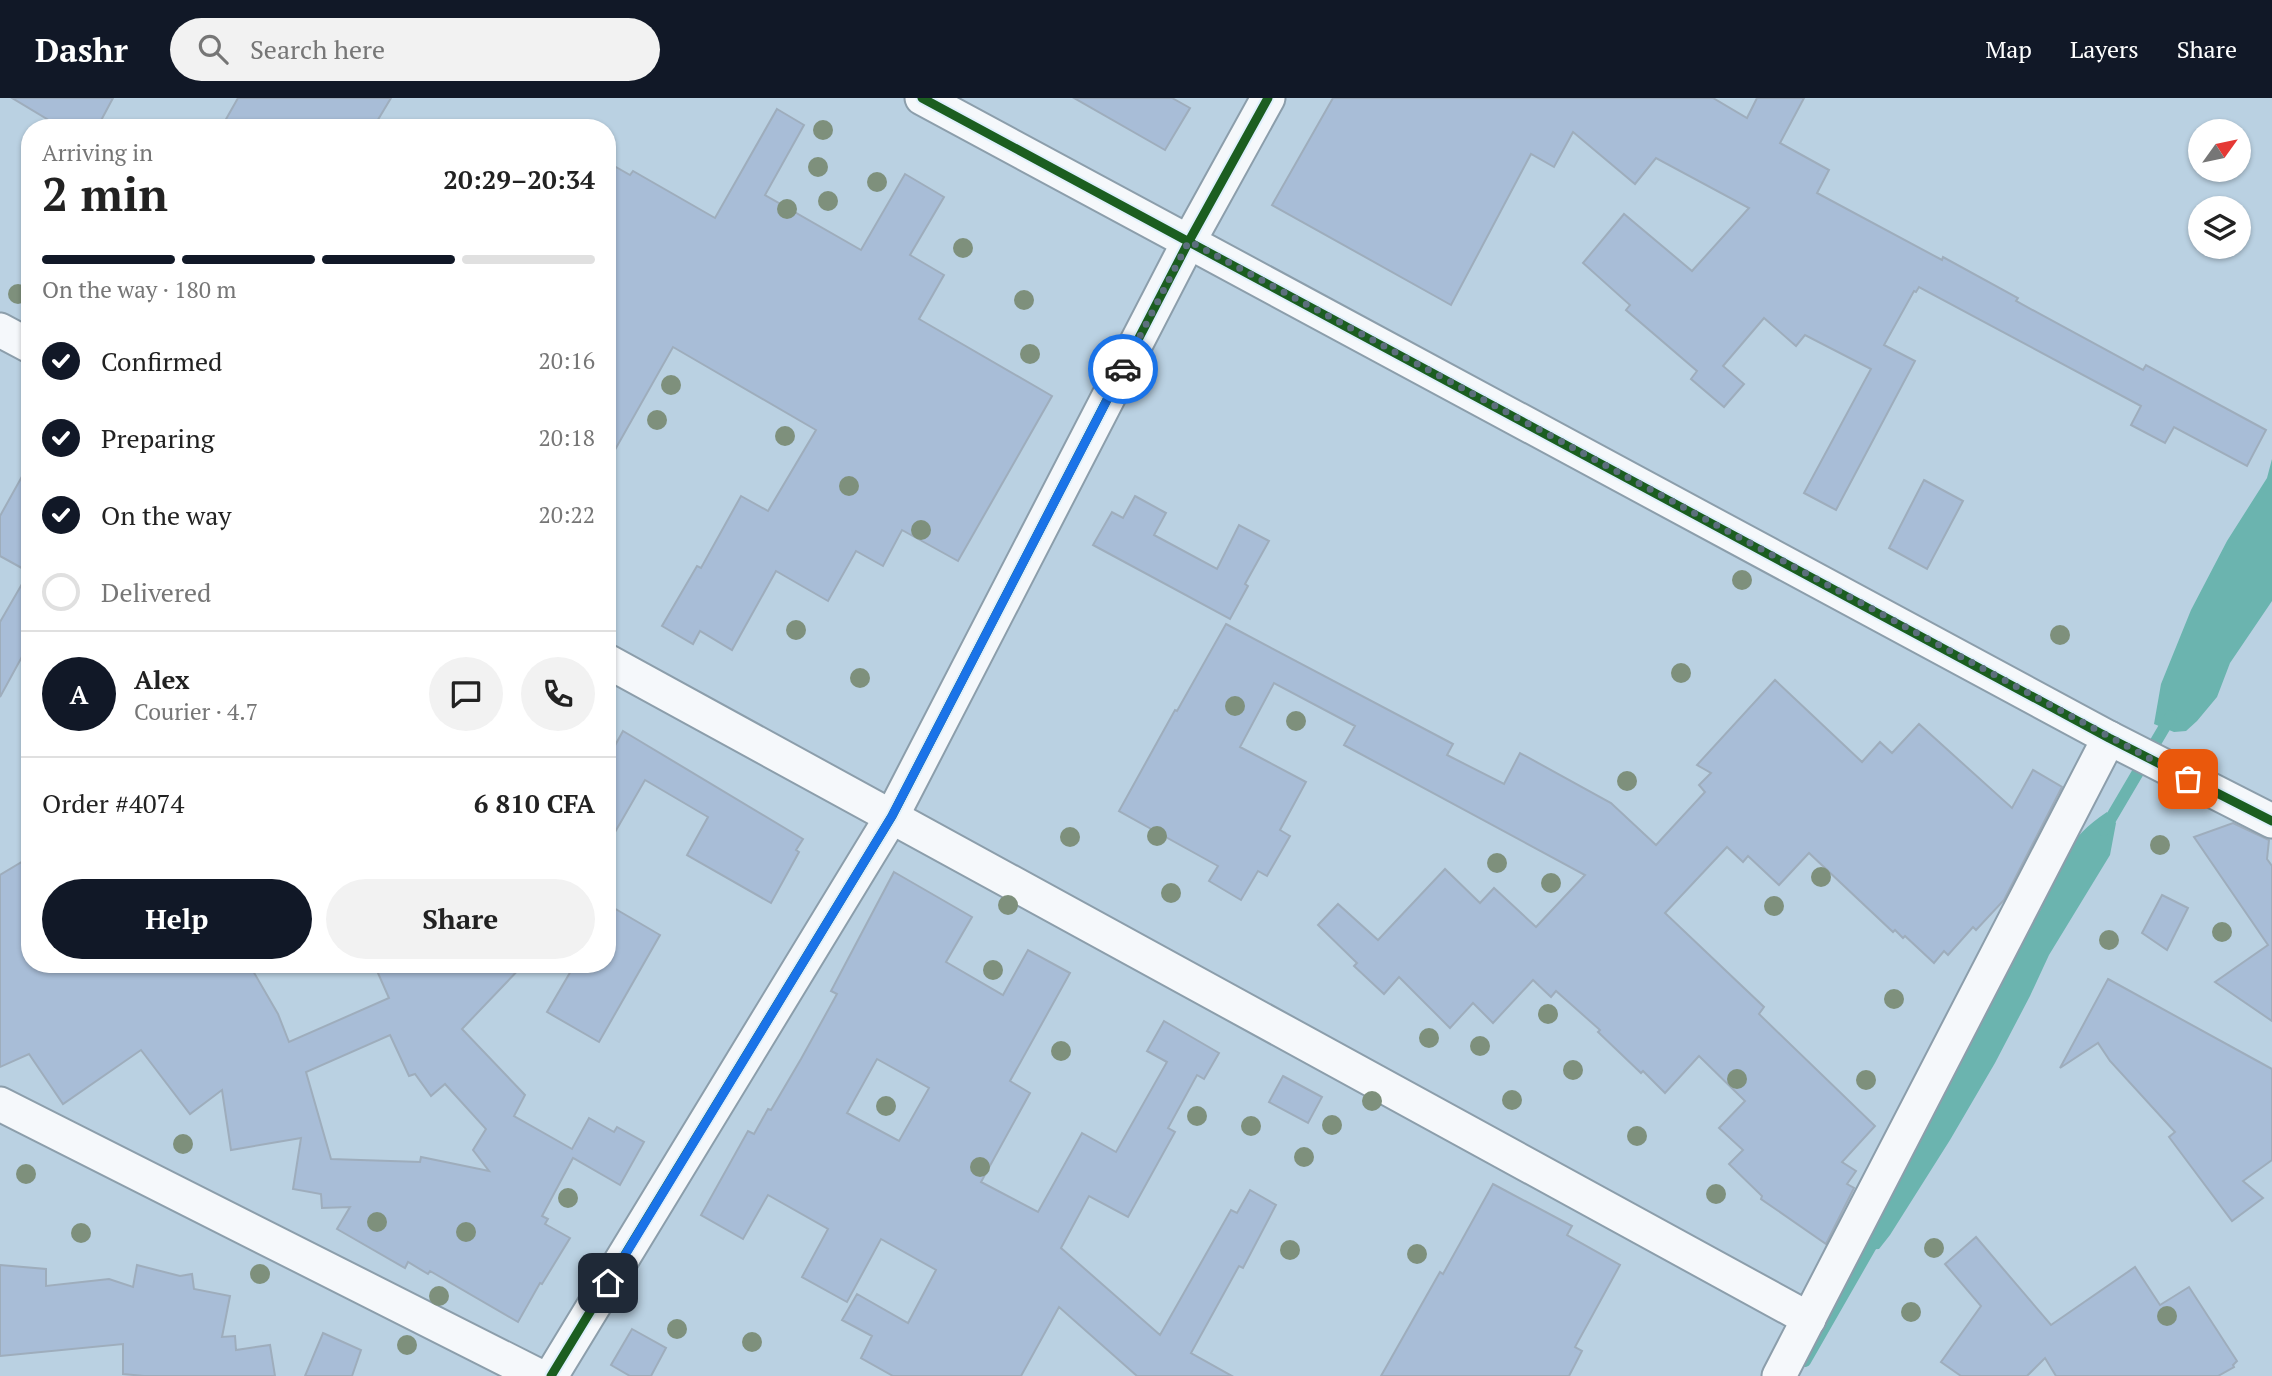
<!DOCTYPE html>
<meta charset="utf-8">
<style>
body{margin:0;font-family:"PT Serif",serif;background:#f2f2f2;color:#222;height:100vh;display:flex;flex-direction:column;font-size:26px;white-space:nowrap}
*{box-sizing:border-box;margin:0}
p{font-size:23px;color:#767676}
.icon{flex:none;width:38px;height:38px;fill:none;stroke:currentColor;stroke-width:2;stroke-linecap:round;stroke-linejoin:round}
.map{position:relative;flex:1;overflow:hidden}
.panel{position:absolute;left:21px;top:21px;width:595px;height:854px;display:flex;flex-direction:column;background:#fff;border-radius:28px;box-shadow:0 2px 5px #0004}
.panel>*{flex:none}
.needle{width:46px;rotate:57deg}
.tools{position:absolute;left:2188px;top:21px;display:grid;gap:14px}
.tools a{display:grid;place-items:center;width:63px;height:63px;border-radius:50%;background:#fff;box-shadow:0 2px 5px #0004;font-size:35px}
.pin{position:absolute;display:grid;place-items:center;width:60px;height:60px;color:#fff;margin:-30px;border-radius:14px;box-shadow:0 4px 10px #0006}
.courier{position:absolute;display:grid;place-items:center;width:70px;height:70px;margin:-35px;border:5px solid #1a73e8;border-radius:50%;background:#fff;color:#222;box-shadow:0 2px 9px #0007}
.headline em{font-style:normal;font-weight:700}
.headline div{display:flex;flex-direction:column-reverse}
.headline{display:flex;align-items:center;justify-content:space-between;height:119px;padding:0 21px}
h1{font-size:46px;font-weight:700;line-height:52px}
.bar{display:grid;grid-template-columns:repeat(4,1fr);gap:10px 7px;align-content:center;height:84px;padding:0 21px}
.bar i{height:9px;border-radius:5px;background:#e0e0e0}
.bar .selected{background:#111827}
.bar p{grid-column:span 4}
.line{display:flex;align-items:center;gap:18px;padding:0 21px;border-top:2px solid #e0e0e0}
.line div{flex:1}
.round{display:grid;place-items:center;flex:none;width:74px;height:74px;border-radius:37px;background:#f2f2f2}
ol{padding:0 21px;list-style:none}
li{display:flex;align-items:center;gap:21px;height:77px}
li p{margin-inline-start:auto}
li .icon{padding:7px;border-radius:50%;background:#111827;color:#fff;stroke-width:4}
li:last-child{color:#767676}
li i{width:38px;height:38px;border:4px solid #e0e0e0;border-radius:50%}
.primary-button{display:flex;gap:14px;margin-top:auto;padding:14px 21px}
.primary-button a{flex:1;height:80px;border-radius:42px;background:#111827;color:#fff;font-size:28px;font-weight:700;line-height:80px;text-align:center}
.primary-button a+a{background:#f2f2f2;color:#222}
header{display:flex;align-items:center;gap:42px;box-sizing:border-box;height:98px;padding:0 35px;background:#111827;color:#fff}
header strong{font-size:33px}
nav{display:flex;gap:38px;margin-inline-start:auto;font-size:24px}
.search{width:490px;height:63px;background:#f2f2f2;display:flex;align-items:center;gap:18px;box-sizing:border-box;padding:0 24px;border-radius:38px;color:#767676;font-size:26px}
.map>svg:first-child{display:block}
.water{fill:#6bb4af}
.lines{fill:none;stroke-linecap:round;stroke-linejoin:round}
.stream{stroke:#6bb4af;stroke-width:12}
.building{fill:#a8bdd7;stroke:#9eadbc;stroke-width:2;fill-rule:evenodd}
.minor-casing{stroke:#8c9eab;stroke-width:37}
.minor{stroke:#f5f8fb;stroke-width:33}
.cycleway-casing{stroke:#dff0fd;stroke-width:13}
.cycleway{stroke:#1b5e20;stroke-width:9}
.tree{fill:#7e907c}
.done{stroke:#5c6f7d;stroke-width:7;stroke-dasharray:0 12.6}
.route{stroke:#1a73e8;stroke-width:9}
</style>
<header>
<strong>Dashr</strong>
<div class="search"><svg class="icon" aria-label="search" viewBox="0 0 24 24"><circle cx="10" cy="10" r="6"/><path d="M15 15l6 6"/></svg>Search here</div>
<nav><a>Map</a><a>Layers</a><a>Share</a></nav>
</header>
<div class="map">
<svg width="2272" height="1278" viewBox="0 0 2272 1278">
<rect width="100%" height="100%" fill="#bad1e2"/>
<g class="water">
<polygon points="2272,361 2272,503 2230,565 2217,599 2197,623 2186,633 2174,634 2154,626 2161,586 2191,512 2227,443 2267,380"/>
<path d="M2107,714L2116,725L2110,757L2049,857L2030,898L1995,965L1950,1042L1890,1137L1879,1151L1859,1152L2041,811C2057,769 2067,740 2107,714Z"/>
</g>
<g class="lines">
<g class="stream">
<polyline points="2104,732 2171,618"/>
<polyline points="1805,1263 1876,1139"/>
</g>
</g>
<g class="building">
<polygon points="12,0 113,0 97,30 62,30"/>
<polygon points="238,0 391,0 373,30 221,30"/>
<polygon points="1074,0 1172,0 1190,10 1165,52"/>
<polygon points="1333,0 1713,0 1747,20 1757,0 1804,0 1780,45 1829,72 1817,95 1942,162 1943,159 2018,200 2016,203 2143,272 2146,267 2266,332 2247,368 2174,329 2165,345 2131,327 2141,308 1919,189 1916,194 1914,193 1884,247 1915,263 1836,412 1804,395 1871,271 1805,237 1796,248 1764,220 1723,268 1744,286 1724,309 1691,281 1697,273 1626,212 1630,207 1583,165 1624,116 1692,173 1749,110 1656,60 1635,86 1573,34 1554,69 1531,56 1451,207 1272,107"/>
<polygon points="777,11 804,27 765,97 861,152 905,76 944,99 910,157 944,177 919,221 1052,298 958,463 902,432 883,468 856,453 828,503 776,473 732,552 700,533 693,546 662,528 697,468 701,470 741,398 768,413 816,332 673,249 607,366 607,64 630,77 633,73 715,120"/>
<polygon points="30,364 30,544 0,599 0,524 29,474 0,458 0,418"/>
<polygon points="1924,382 1963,403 1927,471 1889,450"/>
<polygon points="1135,398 1166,415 1154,437 1217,471 1239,427 1269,443 1245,486 1248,488 1230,521 1093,447 1112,414 1123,420"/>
<polygon points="1226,526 1453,646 1447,657 1504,686 1520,655 1611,705 1656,747 1705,694 1699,687 1711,675 1697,667 1775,582 1862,664 1880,644 1892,655 1919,626 2012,710 2033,672 2062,689 2004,802 1976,832 1973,829 1948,857 1944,853 1934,865 1905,838 1903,840 1895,832 1893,834 1809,755 1779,787 1748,758 1743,764 1727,749 1665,815 1764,909 1759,916 1875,1028 1842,1064 1856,1073 1847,1086 1854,1090 1826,1146 1761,1101 1762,1098 1729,1066 1743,1052 1719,1030 1745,1003 1699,958 1665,995 1643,973 1641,975 1598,934 1600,932 1556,893 1551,899 1533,882 1493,925 1473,905 1450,930 1399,879 1384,896 1354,868 1357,865 1318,827 1338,806 1378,842 1445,771 1480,805 1494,790 1536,829 1585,777 1344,647 1355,628 1274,585 1240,649 1306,684 1280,732 1290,738 1267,778 1258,773 1241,802 1209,783 1218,768 1119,713 1175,612 1177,613"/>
<polygon points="623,633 803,741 796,752 799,754 771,805 687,757 708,719 645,682 607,748 607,662"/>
<polygon points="2233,725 2269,742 2267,761 2272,768 2272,923 2215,884 2268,847 2194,739"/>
<path d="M30,759V866H249L278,916L289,944L389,900L374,866H524L462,931L525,997L514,1018L572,1051L589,1020L614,1034L617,1029L644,1044L620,1087L573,1060L542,1118L548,1121L545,1126L570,1140L542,1186L540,1185L518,1224L430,1173L428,1176L408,1164L405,1170L337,1131L350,1109L322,1110L321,1096L293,1091L301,1040L231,1052L222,992L190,1016L141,952L63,1006L29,956L0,969V777ZM390,937L409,978L415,976L431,998L445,986L486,1031L473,1052L489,1073L421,1059L420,1064L331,1061L306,974Z"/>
<path d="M894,774L972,819L946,864L1003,897L1028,852L1070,875L1010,983L1030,995L981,1084L1038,1114L1082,1035L1116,1054L1167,964L1147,953L1164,923L1219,955L1204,981L1197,977L1168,1030L1175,1034L1128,1119L1089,1098L1061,1150L1160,1237L1231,1112L1237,1115L1250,1092L1276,1107L1243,1170L1239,1168L1191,1255L1232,1278H1137L1059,1209L1021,1278H893L861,1260L872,1238L842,1222L857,1196L908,1225L936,1172L881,1141L847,1204L802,1179L828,1131L768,1097L743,1141L701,1117L748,1033L754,1036L768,1011L771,1012L801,961L837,896L831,893ZM877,961L929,990L899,1043L847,1015Z"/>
<polygon points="2162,797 2188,810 2167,852 2142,835"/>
<polygon points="607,806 660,837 599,944 547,914 575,866 607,866"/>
<polygon points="2108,881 2272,971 2272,1062 2243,1083 2263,1100 2232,1123 2169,1039 2175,1034 2110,963 2098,945 2060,970"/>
<polygon points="1283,978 1322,999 1308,1025 1269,1004"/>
<polygon points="1493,1086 1572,1128 1567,1137 1620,1167 1575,1249 1582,1253 1569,1278 1381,1278 1440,1174 1443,1176"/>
<polygon points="1976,1139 2051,1227 2135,1169 2160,1207 2189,1189 2237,1263 2233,1267 2234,1269 2218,1278 2056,1278 2045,1260 2027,1278 1961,1278 1941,1264 1981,1208 1945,1166"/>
<polygon points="0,1167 46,1171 46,1188 109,1181 133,1189 137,1167 180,1178 192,1176 194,1191 230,1198 222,1239 235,1238 236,1252 270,1247 275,1278 144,1278 123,1276 123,1246 0,1258"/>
<polygon points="632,1231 666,1250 651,1278 630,1278 611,1267"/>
<polygon points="323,1235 361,1252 352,1278 305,1278"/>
</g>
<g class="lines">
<g class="minor-casing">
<g id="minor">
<polyline points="922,0 2109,640 2272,723"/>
<polyline points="0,232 30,248"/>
<polyline points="607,563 1809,1221"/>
<polyline points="0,1006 539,1278"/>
<polyline points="551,1278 892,718 1189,143 1268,0"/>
<polyline points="1779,1278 2109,640"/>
</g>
</g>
<use href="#minor" class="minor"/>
<g class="cycleway-casing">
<g id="cycleway">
<polyline points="922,0 2109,640 2272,723"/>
<polyline points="551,1278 892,718 1189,143 1268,0"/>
</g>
</g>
<use href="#cycleway" class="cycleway"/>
</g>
<g class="tree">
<circle cx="823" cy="32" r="10"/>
<circle cx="818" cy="69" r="10"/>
<circle cx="877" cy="84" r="10"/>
<circle cx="828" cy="103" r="10"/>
<circle cx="787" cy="111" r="10"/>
<circle cx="963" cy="150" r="10"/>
<circle cx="18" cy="196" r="10"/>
<circle cx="1024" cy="202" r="10"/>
<circle cx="1030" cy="256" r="10"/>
<circle cx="671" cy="287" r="10"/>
<circle cx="657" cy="322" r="10"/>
<circle cx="785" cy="338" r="10"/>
<circle cx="849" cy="388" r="10"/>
<circle cx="921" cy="432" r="10"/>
<circle cx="1742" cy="482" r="10"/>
<circle cx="796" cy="532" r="10"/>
<circle cx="2060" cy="537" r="10"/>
<circle cx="1681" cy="575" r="10"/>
<circle cx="860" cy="580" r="10"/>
<circle cx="1235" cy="608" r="10"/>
<circle cx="1296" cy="623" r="10"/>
<circle cx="1627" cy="683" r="10"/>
<circle cx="1157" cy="738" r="10"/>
<circle cx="1070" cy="739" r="10"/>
<circle cx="2160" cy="747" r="10"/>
<circle cx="1497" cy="765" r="10"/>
<circle cx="1821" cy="779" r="10"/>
<circle cx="1551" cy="785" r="10"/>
<circle cx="1171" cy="795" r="10"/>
<circle cx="1008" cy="807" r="10"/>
<circle cx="1774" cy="808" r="10"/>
<circle cx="2222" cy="834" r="10"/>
<circle cx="2109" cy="842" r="10"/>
<circle cx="993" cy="872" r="10"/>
<circle cx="1894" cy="901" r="10"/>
<circle cx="1548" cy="916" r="10"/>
<circle cx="1429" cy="940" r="10"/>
<circle cx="1480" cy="948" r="10"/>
<circle cx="1061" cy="953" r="10"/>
<circle cx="1573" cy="972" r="10"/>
<circle cx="1737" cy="981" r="10"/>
<circle cx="1866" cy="982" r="10"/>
<circle cx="1512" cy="1002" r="10"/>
<circle cx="1372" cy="1003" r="10"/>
<circle cx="886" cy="1008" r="10"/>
<circle cx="1197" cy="1018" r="10"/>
<circle cx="1332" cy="1027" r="10"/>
<circle cx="1251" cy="1028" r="10"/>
<circle cx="1637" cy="1038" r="10"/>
<circle cx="183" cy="1046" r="10"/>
<circle cx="1304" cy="1059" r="10"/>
<circle cx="980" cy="1069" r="10"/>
<circle cx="26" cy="1076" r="10"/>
<circle cx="1716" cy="1096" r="10"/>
<circle cx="568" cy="1100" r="10"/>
<circle cx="377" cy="1124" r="10"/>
<circle cx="466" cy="1134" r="10"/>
<circle cx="81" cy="1135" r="10"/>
<circle cx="1934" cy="1150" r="10"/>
<circle cx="1290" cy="1152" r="10"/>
<circle cx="1417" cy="1156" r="10"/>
<circle cx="260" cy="1176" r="10"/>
<circle cx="439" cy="1198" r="10"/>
<circle cx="1911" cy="1214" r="10"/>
<circle cx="2167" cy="1218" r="10"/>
<circle cx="677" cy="1231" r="10"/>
<circle cx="752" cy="1244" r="10"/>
<circle cx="407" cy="1247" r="10"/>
</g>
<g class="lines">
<polyline class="done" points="1123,271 1189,143 2188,681"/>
<polyline class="route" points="608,1185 892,718 1123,271"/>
</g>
</svg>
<div class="tools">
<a><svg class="needle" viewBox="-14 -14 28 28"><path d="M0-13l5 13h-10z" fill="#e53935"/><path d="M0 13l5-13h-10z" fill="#767676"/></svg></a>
<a><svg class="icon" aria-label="layers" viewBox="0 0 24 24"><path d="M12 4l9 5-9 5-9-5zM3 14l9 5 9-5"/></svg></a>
</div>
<div class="pin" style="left:2188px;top:681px;background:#ea580c"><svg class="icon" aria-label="bag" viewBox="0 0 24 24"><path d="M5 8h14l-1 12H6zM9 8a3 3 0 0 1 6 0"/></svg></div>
<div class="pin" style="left:608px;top:1185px;background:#1f2937"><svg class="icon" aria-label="home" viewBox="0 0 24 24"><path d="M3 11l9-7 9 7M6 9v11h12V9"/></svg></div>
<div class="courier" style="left:1123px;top:271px"><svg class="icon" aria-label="car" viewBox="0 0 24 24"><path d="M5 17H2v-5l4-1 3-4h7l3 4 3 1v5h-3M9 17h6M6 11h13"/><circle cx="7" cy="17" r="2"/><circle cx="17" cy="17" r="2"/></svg></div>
<section class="panel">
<div class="headline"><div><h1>2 min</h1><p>Arriving in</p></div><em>20:29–20:34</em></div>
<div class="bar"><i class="selected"></i><i class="selected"></i><i class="selected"></i><i></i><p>On the way · 180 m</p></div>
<ol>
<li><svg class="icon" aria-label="check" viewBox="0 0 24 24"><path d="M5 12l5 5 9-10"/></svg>Confirmed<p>20:16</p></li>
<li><svg class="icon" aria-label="check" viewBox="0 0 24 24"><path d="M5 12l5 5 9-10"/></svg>Preparing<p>20:18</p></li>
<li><svg class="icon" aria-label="check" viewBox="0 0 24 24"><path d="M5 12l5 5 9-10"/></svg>On the way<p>20:22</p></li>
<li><i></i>Delivered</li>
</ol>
<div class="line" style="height:126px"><b class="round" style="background:#111827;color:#fff">A</b><div><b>Alex</b><p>Courier · 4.7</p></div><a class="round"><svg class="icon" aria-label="chat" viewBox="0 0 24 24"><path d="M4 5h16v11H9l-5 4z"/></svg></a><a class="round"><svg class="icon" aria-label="phone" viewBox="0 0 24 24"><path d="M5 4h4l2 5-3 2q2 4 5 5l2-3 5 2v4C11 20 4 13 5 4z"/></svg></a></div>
<div class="line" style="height:91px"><div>Order #4074</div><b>6 810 CFA</b></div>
<div class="primary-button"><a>Help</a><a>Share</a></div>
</section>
</div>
